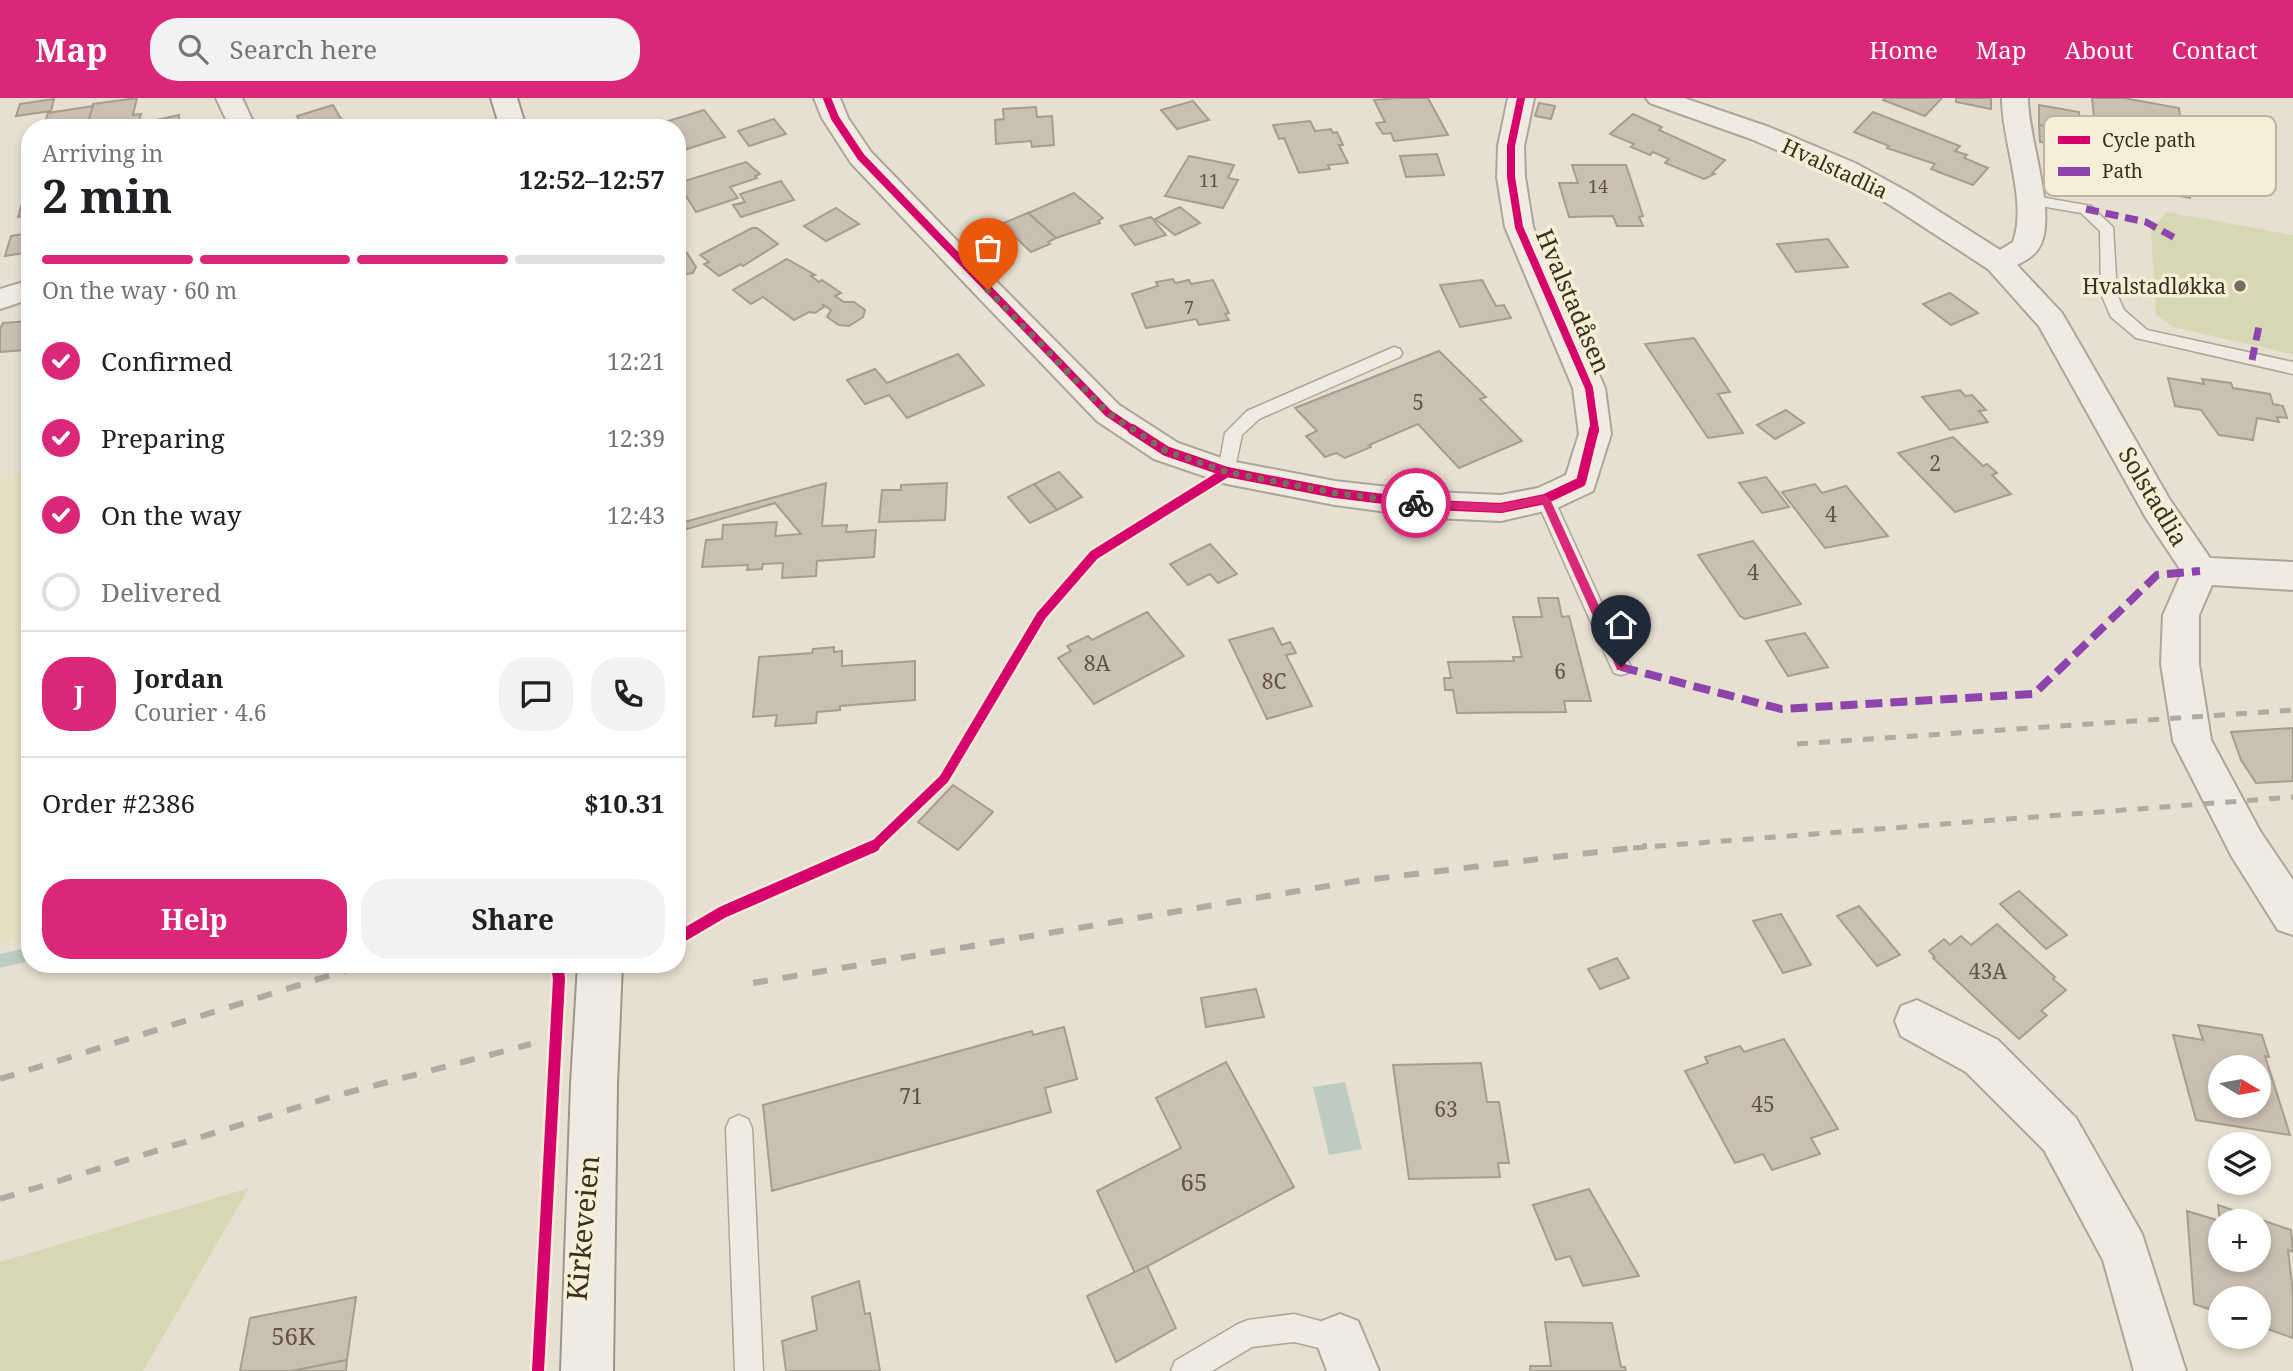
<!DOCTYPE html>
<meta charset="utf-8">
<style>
body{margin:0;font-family:"Noto Serif",serif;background:#f2f2f2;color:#202124;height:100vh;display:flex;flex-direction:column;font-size:26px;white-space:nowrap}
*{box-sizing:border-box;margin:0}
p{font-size:23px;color:#757577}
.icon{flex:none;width:38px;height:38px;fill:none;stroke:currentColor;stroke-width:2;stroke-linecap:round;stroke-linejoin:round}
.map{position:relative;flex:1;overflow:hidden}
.side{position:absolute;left:21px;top:21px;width:665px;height:854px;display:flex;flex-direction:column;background:#fff;border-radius:28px;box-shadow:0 4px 10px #0003}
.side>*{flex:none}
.needle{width:46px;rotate:100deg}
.buttons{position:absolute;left:2208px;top:957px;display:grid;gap:14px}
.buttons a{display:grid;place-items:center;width:63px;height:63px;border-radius:50%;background:#fff;box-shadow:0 4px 10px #0003;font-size:35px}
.pin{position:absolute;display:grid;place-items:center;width:60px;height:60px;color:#fff;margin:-72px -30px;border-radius:50% 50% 50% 0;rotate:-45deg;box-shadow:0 0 7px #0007}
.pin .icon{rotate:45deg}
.courier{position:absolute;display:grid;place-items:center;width:70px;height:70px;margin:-35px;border:5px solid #db2777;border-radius:50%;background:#fff;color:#222;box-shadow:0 2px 9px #0007}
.headline em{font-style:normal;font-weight:700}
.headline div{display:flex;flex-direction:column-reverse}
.headline{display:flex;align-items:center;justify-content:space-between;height:119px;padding:0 21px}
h1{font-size:46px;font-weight:700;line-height:52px}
.bar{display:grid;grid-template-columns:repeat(4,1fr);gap:10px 7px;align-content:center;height:84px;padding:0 21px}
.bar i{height:9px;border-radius:5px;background:#e0e0e0}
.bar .active{background:#db2777}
.bar p{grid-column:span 4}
.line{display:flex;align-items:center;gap:18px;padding:0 21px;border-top:2px solid #e0e0e0}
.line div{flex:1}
.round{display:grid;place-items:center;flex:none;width:74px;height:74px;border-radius:28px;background:#f2f2f2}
ol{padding:0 21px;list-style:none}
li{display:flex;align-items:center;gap:21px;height:77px}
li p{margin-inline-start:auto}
li .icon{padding:7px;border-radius:50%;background:#db2777;color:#fff;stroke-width:4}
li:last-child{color:#757577}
li i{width:38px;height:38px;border:4px solid #e0e0e0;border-radius:50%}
.button{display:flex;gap:14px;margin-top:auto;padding:14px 21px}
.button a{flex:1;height:80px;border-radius:28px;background:#db2777;color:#fff;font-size:28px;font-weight:700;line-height:80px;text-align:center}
.button a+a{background:#f2f2f2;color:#202124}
header{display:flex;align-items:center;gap:42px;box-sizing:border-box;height:98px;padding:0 35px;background:#db2777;color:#fff}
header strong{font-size:33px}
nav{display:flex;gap:38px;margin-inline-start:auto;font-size:24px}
.search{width:490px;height:63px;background:#f2f2f2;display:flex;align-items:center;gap:18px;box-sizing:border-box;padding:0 24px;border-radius:28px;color:#757577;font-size:26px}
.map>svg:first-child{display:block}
.farmland{fill:#e6dfc2}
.green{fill:#d6d7b3}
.water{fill:#bcccc2}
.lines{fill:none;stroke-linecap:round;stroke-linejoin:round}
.stream{fill:#bcccc2;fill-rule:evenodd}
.building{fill:#cbbfb2;stroke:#a89c90;stroke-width:2;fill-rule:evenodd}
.lane-casing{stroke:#ada599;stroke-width:3}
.street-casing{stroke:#ada599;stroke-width:4}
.secondary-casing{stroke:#9c958a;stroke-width:4}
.lane{fill:#efebe3;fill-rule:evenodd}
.street{fill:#efebe3;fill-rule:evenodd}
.secondary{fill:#efebe3;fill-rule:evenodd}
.rail-far1{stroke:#afaaa2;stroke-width:5;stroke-dasharray:11 11;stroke-linecap:butt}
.rail{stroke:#afaaa2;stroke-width:6;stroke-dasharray:15 15;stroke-linecap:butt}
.quiet-far1{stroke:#8e44ad;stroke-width:7;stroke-dasharray:13 7;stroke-linecap:butt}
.quiet{stroke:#8e44ad;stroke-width:8;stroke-dasharray:17 8;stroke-linecap:butt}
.cycleway-far2-casing{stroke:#f7eed8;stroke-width:11}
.cycleway-far1-casing{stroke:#f7eed8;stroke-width:14}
.cycleway-casing{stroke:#f7eed8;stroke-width:17}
.cycleway-far2{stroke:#d6006c;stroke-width:8}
.cycleway-far1{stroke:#d6006c;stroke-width:10}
.cycleway{stroke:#d6006c;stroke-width:12}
.route{fill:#db2777}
.done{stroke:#786c5e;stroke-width:7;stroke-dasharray:0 12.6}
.poi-dot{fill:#786c5e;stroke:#f7eed8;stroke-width:2.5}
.labels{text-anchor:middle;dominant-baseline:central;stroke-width:7;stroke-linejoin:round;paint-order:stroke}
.far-number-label{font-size:18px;fill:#605244}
.far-street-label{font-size:21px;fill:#3d2e20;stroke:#f7eed8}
.far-poi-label{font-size:21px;fill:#3d2e20;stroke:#f7eed8;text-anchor:end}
.number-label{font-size:21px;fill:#605244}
.street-label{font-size:24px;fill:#3d2e20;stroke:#f7eed8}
.near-number-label{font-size:24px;fill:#605244}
.near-street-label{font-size:28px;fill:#3d2e20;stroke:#f7eed8}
.key{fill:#f7eed8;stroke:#bfb4a1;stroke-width:2}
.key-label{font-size:19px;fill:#3d2e20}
</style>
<header>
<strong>Map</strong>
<div class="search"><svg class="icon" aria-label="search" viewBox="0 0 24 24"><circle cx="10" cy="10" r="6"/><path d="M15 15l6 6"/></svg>Search here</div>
<nav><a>Home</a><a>Map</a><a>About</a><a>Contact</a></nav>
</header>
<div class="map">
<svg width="2293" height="1273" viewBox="0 0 2293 1273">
<rect width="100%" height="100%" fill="#e7e0d1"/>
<polygon class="farmland" points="30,370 30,839 0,846 0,381"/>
<g class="green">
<polygon points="2167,114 2293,137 2293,256 2173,229 2156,217 2151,132"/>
<polygon points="249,1090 143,1273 0,1273 0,1164"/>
</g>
<polygon class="water" points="1345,984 1362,1051 1329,1057 1313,989"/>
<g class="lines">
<polygon class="stream" points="30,849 30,863 0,870 0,856"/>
</g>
<g class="building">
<polygon points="137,0 133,17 141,16 137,30 86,30 93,6"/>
<polygon points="1396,0 1428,0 1448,37 1394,43 1391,35 1383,36 1376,25 1385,24 1374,2"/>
<polygon points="1885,0 1942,0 1925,18 1883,2"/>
<polygon points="1956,0 1991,0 1991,11 1956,4"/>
<polygon points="2092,0 2124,0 2179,10 2182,37 2094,20"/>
<polygon points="54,1 51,13 16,18 20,6"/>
<polygon points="1193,3 1209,22 1177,31 1161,12"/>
<polygon points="1539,5 1555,8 1551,21 1535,18"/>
<polygon points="333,7 344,26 334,30 304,30 297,18"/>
<polygon points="2039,7 2079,14 2081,35 2039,27"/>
<polygon points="93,8 86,30 43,30 48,15"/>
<polygon points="1036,9 1037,19 1052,18 1054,47 1032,49 1031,43 996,46 995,22 1004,21 1003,11"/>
<polygon points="704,12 725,39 684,52 677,42 677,30 669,30 665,24"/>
<polygon points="1873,14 1960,48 1955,53 1967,57 1964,60 1988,70 1973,87 1931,71 1935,66 1887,50 1889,48 1854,34"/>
<polygon points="1633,16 1662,29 1659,32 1725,62 1712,75 1715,76 1704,81 1665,65 1669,61 1653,54 1650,57 1631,49 1634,46 1610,36"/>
<polygon points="179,17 179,30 146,30 147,24"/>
<polygon points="774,21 786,36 749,48 738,33"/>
<polygon points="1310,23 1315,33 1331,31 1333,35 1337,34 1343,47 1339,47 1348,65 1328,67 1330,71 1299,75 1284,40 1279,41 1273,27"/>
<polygon points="2039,27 2081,35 2081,52 2040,44"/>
<polygon points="2100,54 2186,70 2190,100 2102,83"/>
<polygon points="1437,56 1444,77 1406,79 1400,58"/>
<polygon points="1189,58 1234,67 1228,80 1238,82 1223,110 1165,98"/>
<polygon points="746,64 760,76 755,78 757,80 730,89 738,100 696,114 678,85"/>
<polygon points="1572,67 1626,67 1643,118 1639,119 1643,128 1617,128 1613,118 1569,119 1559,85 1578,85"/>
<polygon points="30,83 30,116 18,119 28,84"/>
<polygon points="781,83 794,102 741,119 733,107 745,104 740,96"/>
<polygon points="1074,95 1103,120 1098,123 1100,125 1056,140 1028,115"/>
<polygon points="1180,109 1200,125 1175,137 1155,121"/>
<polygon points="836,110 859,126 826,143 804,128"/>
<polygon points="1028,115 1056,140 1048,144 1050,146 1031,154 1001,126"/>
<polygon points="1151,119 1166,137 1135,147 1120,128"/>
<polygon points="752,130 757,130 778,146 743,168 741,166 719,178 704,166 709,164 700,157"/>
<polygon points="30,135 30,154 5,158 11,138"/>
<polygon points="1828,141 1848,169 1796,174 1777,146"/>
<polygon points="678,154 687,155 696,169 693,175 677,177"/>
<polygon points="787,161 815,177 811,178 819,184 822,182 841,195 835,198 844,204 854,204 865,212 863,219 849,228 839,227 827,219 831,212 822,206 824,209 815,215 809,214 794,222 763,199 751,206 733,192"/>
<polygon points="1173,181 1175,185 1189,182 1191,186 1213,182 1229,215 1225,216 1229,222 1199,227 1196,221 1146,230 1132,196 1158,188 1156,184"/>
<polygon points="1482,182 1496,208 1504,207 1511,220 1460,229 1440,187"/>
<polygon points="1950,195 1978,215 1951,227 1923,206"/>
<polygon points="30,223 30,243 25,252 0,254 0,231 3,225"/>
<polygon points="1694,240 1730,294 1718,296 1743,335 1708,340 1645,246"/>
<polygon points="1439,253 1486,299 1480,301 1522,343 1459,370 1418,326 1369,347 1371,349 1345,360 1336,355 1325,359 1306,338 1317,333 1295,310"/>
<polygon points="958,256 984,287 907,320 889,297 865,306 847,282 875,271 887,285"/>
<polygon points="2168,280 2204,286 2202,281 2231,285 2233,290 2270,296 2273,306 2283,308 2287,320 2277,319 2279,324 2257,320 2253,342 2219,337 2201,312 2175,308"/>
<polygon points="1960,292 1965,298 1972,297 1986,312 1979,313 1988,324 1950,332 1922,299"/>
<polygon points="1786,312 1804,325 1775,341 1757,327"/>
<polygon points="1953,339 1983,368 1987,366 1997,375 1992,377 2011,396 1955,414 1898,355"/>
<polygon points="1059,374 1082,399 1057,412 1034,386"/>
<polygon points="1766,379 1789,409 1762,415 1739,385"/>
<polygon points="826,385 822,428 847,427 846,434 876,432 874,459 817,463 816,478 782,480 783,465 763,466 762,471 747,472 748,467 702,469 706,442 722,441 723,427 777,424 775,438 801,436 775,405 677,434 677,426"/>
<polygon points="947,385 945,422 879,424 882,392 901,392 901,387"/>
<polygon points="1034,386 1057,412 1030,425 1008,399"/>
<polygon points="1815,386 1822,395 1846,388 1888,438 1825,450 1782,394"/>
<polygon points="1753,443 1801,506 1745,521 1740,518 1698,457"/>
<polygon points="1210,446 1237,476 1218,485 1210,476 1188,487 1170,466"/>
<polygon points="1538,500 1558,500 1562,519 1569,518 1591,603 1564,603 1566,614 1457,615 1453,592 1445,592 1444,580 1451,580 1448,564 1514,563 1513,559 1522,559 1513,519 1542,519"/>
<polygon points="1147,514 1184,558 1094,606 1058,560 1071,553 1067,548 1088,538 1092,542"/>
<polygon points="1273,530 1282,547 1290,544 1296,555 1286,557 1312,608 1267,621 1229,542"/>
<polygon points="1805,535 1828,569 1788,578 1766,543"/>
<polygon points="834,549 834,554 842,553 842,568 915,563 915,602 840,608 840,612 817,614 816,625 775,628 777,617 753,619 759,559 812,555 813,551"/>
<polygon points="2293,630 2293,683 2256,685 2241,662 2231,634"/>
<polygon points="953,687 993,714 958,752 918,724"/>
<polygon points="2019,793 2067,837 2046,851 2000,806"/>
<polygon points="1859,808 1900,857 1877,868 1837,818"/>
<polygon points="1781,816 1811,867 1783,875 1753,823"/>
<polygon points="1997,826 2055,879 2053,881 2066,892 2041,913 2047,917 2019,941 1933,860 1935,859 1929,853 1944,841 1950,847 1961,838 1971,847"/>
<polygon points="1617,860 1629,880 1600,891 1588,871"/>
<polygon points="1256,891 1264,919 1206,929 1201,900"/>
<path d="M2198,927L2262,937L2269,959L2265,958L2290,1037L2196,1022L2173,937L2203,942ZM2221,970H2259V1008H2221Z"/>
<polygon points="1064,929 1077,981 1045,990 1051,1014 772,1093 763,1007 1032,933 1033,937"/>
<polygon points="1784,941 1838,1031 1811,1040 1820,1056 1772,1072 1763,1056 1735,1065 1685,973 1708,965 1705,959 1740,948 1744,954"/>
<polygon points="1226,964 1294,1089 1135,1175 1097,1093 1181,1050 1156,1000"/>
<polygon points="1481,965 1487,1004 1499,1004 1509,1065 1498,1065 1500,1079 1409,1081 1393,967"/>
<polygon points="1589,1091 1639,1178 1583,1188 1570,1158 1556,1162 1533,1107"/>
<path d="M2218,1107L2291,1132L2293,1154L2288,1152L2293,1195V1240L2259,1228V1200H2221V1215L2194,1206L2187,1113L2220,1123ZM2221,1124H2259V1162H2221Z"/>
<polygon points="1147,1168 1176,1230 1116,1264 1087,1198"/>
<polygon points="859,1183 865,1216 870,1215 880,1273 786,1273 782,1243 817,1232 812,1199"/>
<polygon points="356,1199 347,1262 292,1273 240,1273 250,1220"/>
<polygon points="1545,1224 1612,1225 1621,1269 1625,1269 1626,1273 1530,1273 1530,1268 1551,1268"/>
<polygon points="347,1262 346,1273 292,1273"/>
</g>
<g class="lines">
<g class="lane-casing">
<g id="lane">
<polygon points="2029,97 2091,108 2113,129 2117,196 2124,212 2147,232 2293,264 2293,276 2136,240 2111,219 2101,196 2100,133 2081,115 2024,105 2021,102 2024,99"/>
<polygon points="1394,249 1400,251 1402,255 1400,259 1259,321 1242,337 1233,379 1221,379 1218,374 1225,335 1247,313"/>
<polygon points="1545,394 1552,396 1554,401 1631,569 1628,575 1621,577 1614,575 1611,569 1536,401 1538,396"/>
<polygon points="739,1017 748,1021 752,1030 763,1273 735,1273 726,1030 730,1021"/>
<polygon points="1294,1216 1350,1231 1354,1241 1350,1251 1340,1255 1294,1244 1252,1249 1212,1273 1171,1273 1175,1263 1238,1226 1248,1222"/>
</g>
</g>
<g class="street-casing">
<g id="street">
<polygon points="216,0 242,0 256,30 230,30"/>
<polygon points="814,0 840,0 848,20 871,54 998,185 1119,307 1178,345 1230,363 1335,383 1433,394 1501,397 1538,390 1566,377 1579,336 1573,290 1505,129 1497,79 1498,48 1508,0 1534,0 1524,48 1525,79 1533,129 1605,290 1611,336 1593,393 1557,410 1501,423 1433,420 1335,407 1227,386 1154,361 1097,323 978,199 851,65 822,20"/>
<path d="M1646,0H1684L1769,29L1855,65L1910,95L2000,152L2013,144C2028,103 2002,45 2002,0H2028C2028,40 2056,112 2041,146C2036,157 2027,162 2017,167L2062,215L2170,402L2210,460L2293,464V492L2212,487L2199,517V566L2211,642L2260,733L2293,782V837L2278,832L2232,759L2173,643L2161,566L2163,517L2182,474L2146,420L2039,228L1988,171L1890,107L1835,77L1751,41L1650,5Z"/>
<polygon points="30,182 30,201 0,211 0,191"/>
<polygon points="1917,902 1998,942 2076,1020 2142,1136 2186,1273 2134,1273 2103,1162 2044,1052 1966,974 1901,938 1895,923 1901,908"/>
<polygon points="1340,1216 1358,1223 1379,1273 1327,1273 1315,1241 1322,1223"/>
</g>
</g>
<g class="secondary-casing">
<g id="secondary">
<polygon points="491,0 517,0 526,30 500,30"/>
<polygon points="578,866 622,866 617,986 613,1273 561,1273 571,986"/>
</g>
</g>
<use href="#lane" class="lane"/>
<use href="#street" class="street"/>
<use href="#secondary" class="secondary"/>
<g class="rail-far1">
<polyline points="1797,646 2293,612"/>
<polyline points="1633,750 2293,699"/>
</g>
<g class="rail">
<polyline points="753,885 1357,783 1647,748"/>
<polyline points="0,981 366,866"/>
<polyline points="0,1101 331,999 531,946"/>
</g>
<g class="quiet-far1">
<polyline points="2086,111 2146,124 2177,141"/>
<polyline points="2252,262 2259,228"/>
</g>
<polyline class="quiet" points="1621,569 1781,611 2034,596 2157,477 2200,473"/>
<g class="cycleway-far2-casing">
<g id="cycleway-far2">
<polyline points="827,0 835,20 861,59 1108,315 1135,333"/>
<polyline points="1521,0 1511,48 1511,79 1519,129 1589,290 1595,333"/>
</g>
</g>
<g class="cycleway-far1-casing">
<g id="cycleway-far1">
<polyline points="1132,331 1166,353 1227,374 1335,395 1433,407 1501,410 1545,401 1581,384 1594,331"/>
<polyline points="872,750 944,681 1041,518 1094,457 1227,374"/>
</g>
</g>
<g class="cycleway-casing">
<g id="cycleway">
<polyline points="677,841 723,814 874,748"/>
<polyline points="538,1273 559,881 557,866"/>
</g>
</g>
<use href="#cycleway-far2" class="cycleway-far2"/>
<use href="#cycleway-far1" class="cycleway-far1"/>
<use href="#cycleway" class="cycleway"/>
</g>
<polygon class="route" points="1545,397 1550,401 1627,569 1625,572 1617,572 1616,569 1542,405 1501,414 1416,409 1411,405 1416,402 1501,406"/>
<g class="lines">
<polyline class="done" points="988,192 1108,315 1166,353 1227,374 1335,395 1416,405"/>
</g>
<circle class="poi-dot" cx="2240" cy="188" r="7"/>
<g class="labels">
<g class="far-number-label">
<text x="1209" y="82">11</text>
<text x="1598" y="88">14</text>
<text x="1189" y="209">7</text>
</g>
<g class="far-street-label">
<text transform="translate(1835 70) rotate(25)">Hvalstadlia</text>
</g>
<g class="far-poi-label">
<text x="2226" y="188">Hvalstadløkka</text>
</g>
<g class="number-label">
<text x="1418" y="304">5</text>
<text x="1935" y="365">2</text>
<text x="1831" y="416">4</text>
<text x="1753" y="474">4</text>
<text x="1097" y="565">8A</text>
<text x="1560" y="573">6</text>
<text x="1274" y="583">8C</text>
<text x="1988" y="873">43A</text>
<text x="911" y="998">71</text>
<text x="1763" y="1006">45</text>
<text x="1446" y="1011">63</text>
</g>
<g class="street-label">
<text transform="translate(1574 203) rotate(67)">Hvalstadåsen</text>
<text transform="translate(2154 398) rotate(59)">Solstadlia</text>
</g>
<g class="near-number-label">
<text x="1194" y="1083">65</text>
<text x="293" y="1237">56K</text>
</g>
<g class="near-street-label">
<text transform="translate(582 1130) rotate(-85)">Kirkeveien</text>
</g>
</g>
<rect x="2044" y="18" width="232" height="80" rx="10" class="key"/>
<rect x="2058" y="38" width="32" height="8" fill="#d6006c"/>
<rect x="2058" y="69" width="32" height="9" fill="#8e44ad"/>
<g class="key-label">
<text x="2102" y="49">Cycle path</text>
<text x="2102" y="80">Path</text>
</g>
</svg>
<div class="buttons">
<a><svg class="needle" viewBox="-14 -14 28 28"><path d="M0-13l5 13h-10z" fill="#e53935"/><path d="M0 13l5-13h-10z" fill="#757577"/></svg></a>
<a><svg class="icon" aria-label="layers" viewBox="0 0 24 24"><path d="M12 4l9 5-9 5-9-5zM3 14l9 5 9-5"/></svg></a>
<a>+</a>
<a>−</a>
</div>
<div class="pin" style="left:988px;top:192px;background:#ea580c"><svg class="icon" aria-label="bag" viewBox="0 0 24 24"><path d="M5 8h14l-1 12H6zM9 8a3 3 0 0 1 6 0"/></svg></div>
<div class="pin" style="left:1621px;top:569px;background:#1f2937"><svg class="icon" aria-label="home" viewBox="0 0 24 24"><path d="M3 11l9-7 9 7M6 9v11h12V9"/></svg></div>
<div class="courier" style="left:1416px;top:405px"><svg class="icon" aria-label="bike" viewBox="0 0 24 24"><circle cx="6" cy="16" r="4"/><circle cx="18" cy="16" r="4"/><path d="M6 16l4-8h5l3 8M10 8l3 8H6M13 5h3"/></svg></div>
<section class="side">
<div class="headline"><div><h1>2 min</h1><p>Arriving in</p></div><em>12:52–12:57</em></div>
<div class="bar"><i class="active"></i><i class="active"></i><i class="active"></i><i></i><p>On the way · 60 m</p></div>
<ol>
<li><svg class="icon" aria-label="check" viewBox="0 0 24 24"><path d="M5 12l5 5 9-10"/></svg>Confirmed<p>12:21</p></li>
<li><svg class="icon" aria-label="check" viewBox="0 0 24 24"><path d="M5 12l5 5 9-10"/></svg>Preparing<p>12:39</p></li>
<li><svg class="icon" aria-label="check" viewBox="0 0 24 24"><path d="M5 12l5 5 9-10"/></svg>On the way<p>12:43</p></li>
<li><i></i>Delivered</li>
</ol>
<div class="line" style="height:126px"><b class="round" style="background:#db2777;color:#fff">J</b><div><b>Jordan</b><p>Courier · 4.6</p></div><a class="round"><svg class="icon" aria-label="chat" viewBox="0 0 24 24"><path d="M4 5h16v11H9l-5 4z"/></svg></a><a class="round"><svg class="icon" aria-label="phone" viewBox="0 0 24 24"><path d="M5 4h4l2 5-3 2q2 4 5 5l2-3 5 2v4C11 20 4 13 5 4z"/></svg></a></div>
<div class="line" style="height:91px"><div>Order #2386</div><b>$10.31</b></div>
<div class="button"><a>Help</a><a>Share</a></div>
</section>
</div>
